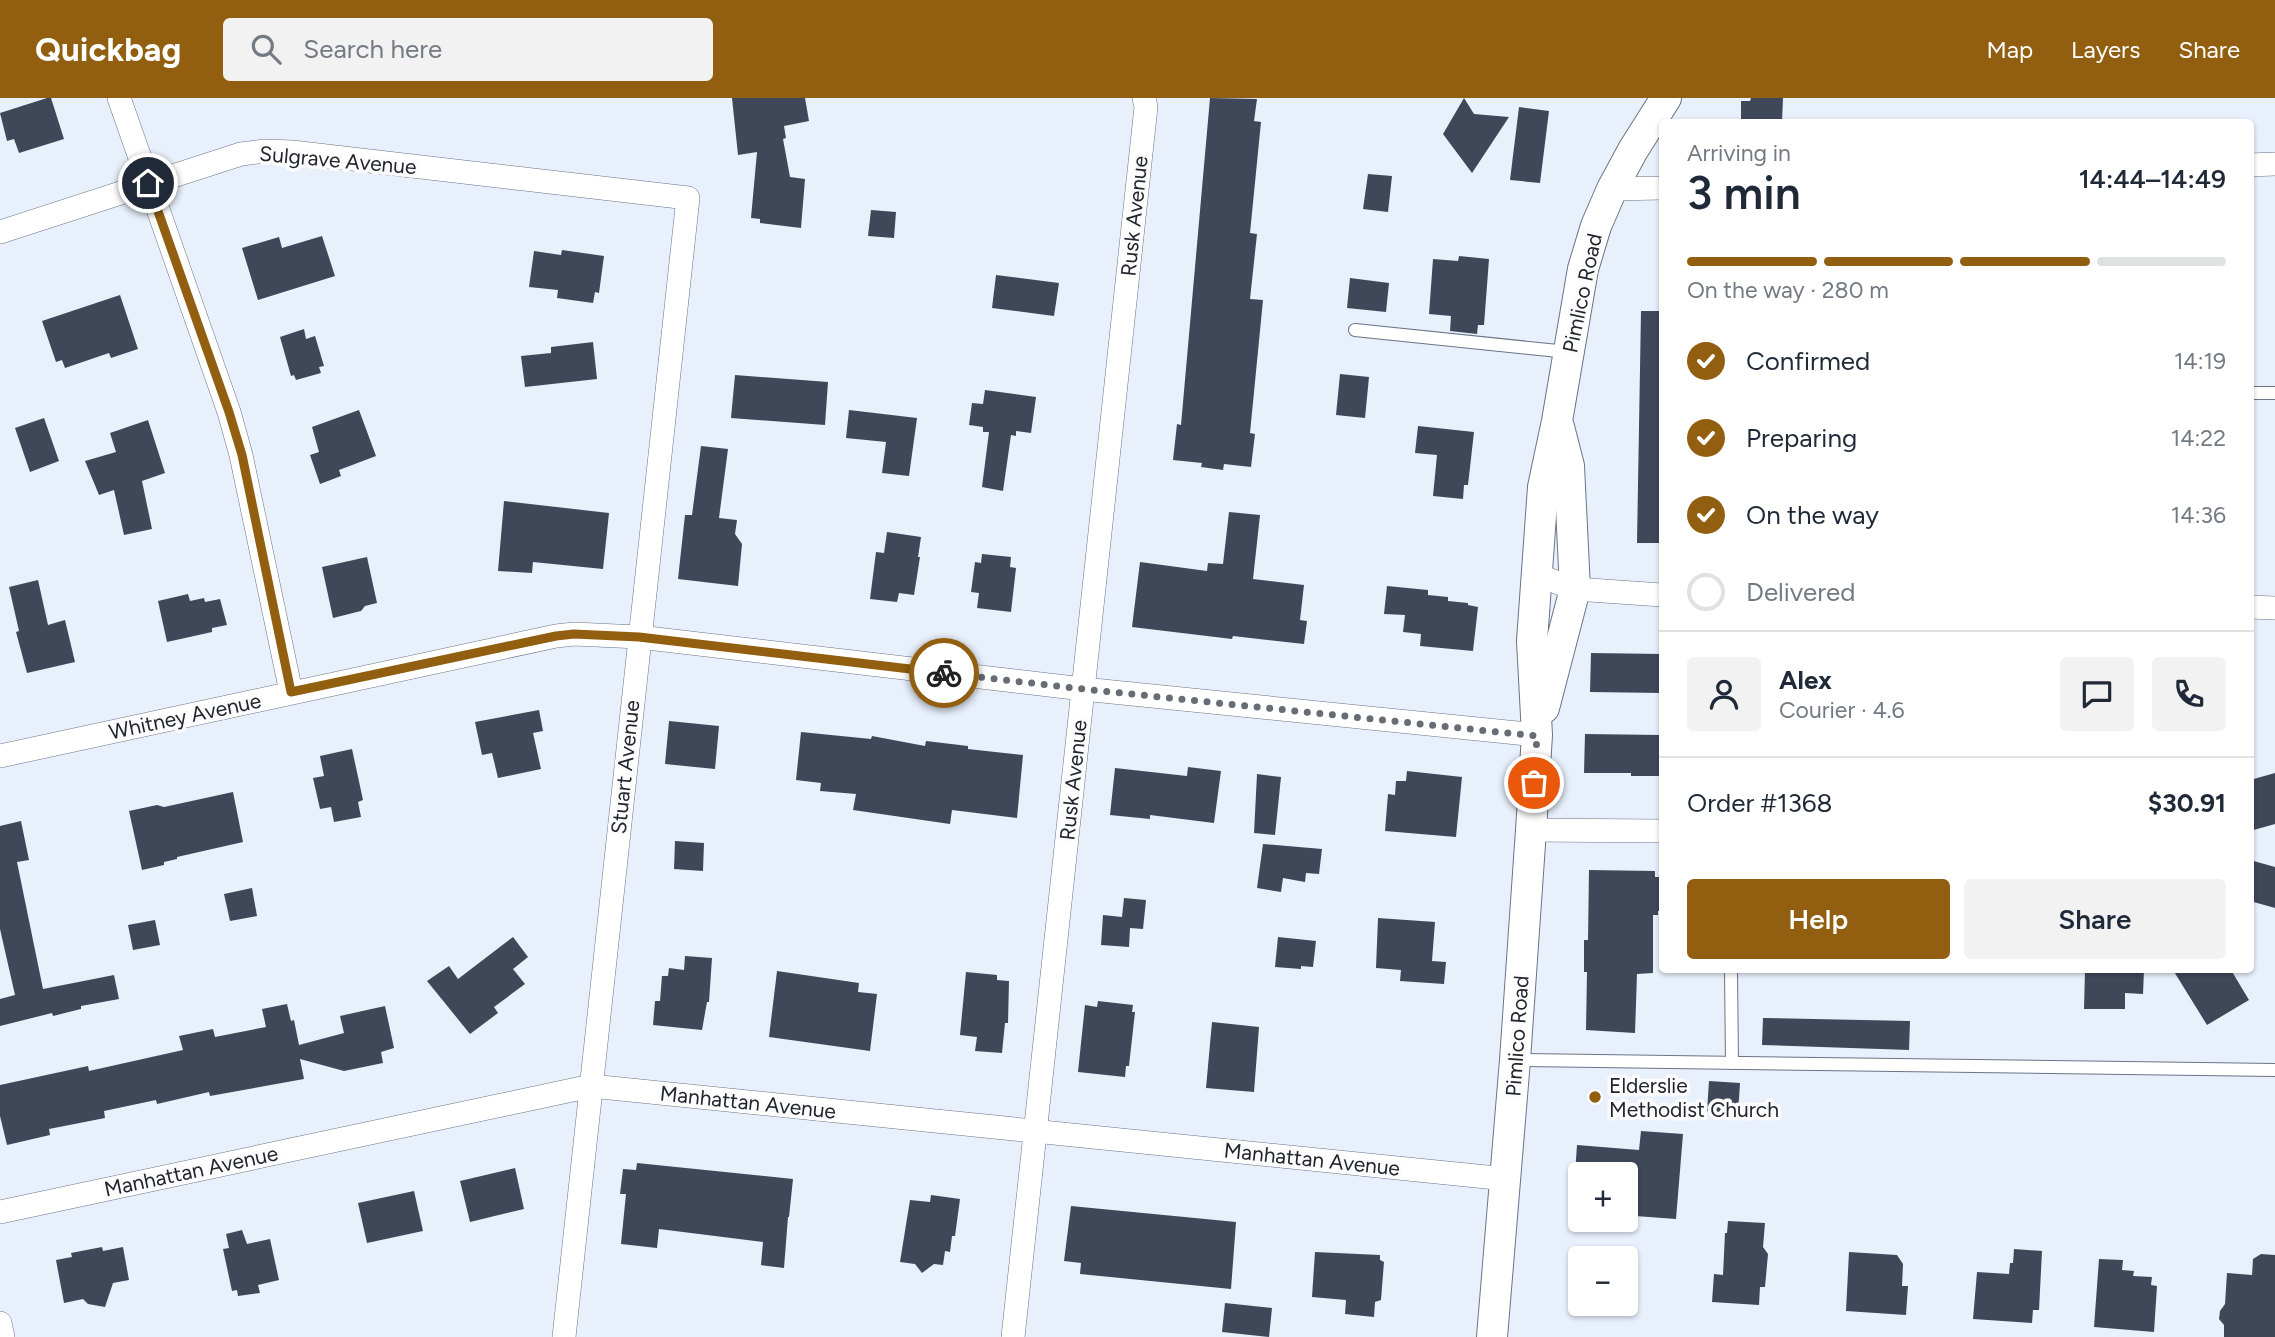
<!DOCTYPE html>
<meta charset="utf-8">
<style>
body{margin:0;font-family:Figtree,sans-serif;background:#f2f2f3;color:#1f2937;height:100vh;display:flex;flex-direction:column;font-size:26px;white-space:nowrap}
*{box-sizing:border-box;margin:0}
p{font-size:23px;color:#747a83}
.icon{flex:none;width:38px;height:38px;fill:none;stroke:currentColor;stroke-width:2;stroke-linecap:round;stroke-linejoin:round}
.map{position:relative;flex:1;overflow:hidden}
.sheet{position:absolute;left:1659px;top:21px;width:595px;height:854px;display:flex;flex-direction:column;background:#fff;border-radius:7px;box-shadow:0 2px 5px #0004}
.sheet>*{flex:none}
.controls{position:absolute;left:1568px;top:1064px;display:grid;gap:14px}
.controls a{display:grid;place-items:center;width:70px;height:70px;border-radius:7px;background:#fff;box-shadow:0 2px 5px #0004;font-size:35px}
.pin{position:absolute;display:grid;place-items:center;width:60px;height:60px;color:#fff;margin:-30px;border:4px solid #fff;border-radius:50%;box-shadow:0 2px 7px #0007}
.courier{position:absolute;display:grid;place-items:center;width:70px;height:70px;margin:-35px;border:5px solid #915f0f;border-radius:50%;background:#fff;color:#222;box-shadow:0 2px 9px #0007}
.headline em{font-style:normal;font-weight:600}
.headline div{display:flex;flex-direction:column-reverse}
.headline{display:flex;align-items:center;justify-content:space-between;height:119px;padding:0 28px}
h1{font-size:46px;font-weight:600;line-height:52px}
.bar{display:grid;grid-template-columns:repeat(4,1fr);gap:10px 7px;align-content:center;height:84px;padding:0 28px}
.bar i{height:9px;border-radius:5px;background:#e0e1e3}
.bar .active{background:#915f0f}
.bar p{grid-column:span 4}
.line{display:flex;align-items:center;gap:18px;padding:0 28px;border-top:2px solid #e0e1e3}
.line div{flex:1}
.round{display:grid;place-items:center;flex:none;width:74px;height:74px;border-radius:7px;background:#f2f2f3}
ol{padding:0 28px;list-style:none}
li{display:flex;align-items:center;gap:21px;height:77px}
li p{margin-inline-start:auto}
li .icon{padding:7px;border-radius:50%;background:#915f0f;color:#fff;stroke-width:4}
li:last-child{color:#747a83}
li i{width:38px;height:38px;border:4px solid #e0e1e3;border-radius:50%}
.button{display:flex;gap:14px;margin-top:auto;padding:14px 28px}
.button a{flex:1;height:80px;border-radius:7px;background:#915f0f;color:#fff;font-size:28px;font-weight:600;line-height:80px;text-align:center}
.button a+a{background:#f2f2f3;color:#1f2937}
header{display:flex;align-items:center;gap:42px;box-sizing:border-box;height:98px;padding:0 35px;background:#915f0f;color:#fff}
header strong{font-size:33px}
nav{display:flex;gap:38px;margin-inline-start:auto;font-size:24px}
.search{width:490px;height:63px;background:#f2f2f3;display:flex;align-items:center;gap:18px;box-sizing:border-box;padding:0 24px;border-radius:7px;color:#747a83;font-size:26px}
.map>svg:first-child{display:block}
.building{fill:#3e4859}
.lines{fill:none;stroke-linecap:round;stroke-linejoin:round}
.service-casing{stroke:#6a7487;stroke-width:14}
.minor-casing{stroke:#6a7487;stroke-width:24}
.tertiary-casing{stroke:#6a7487;stroke-width:32}
.service{stroke:#fff;stroke-width:12}
.minor{stroke:#fff;stroke-width:23}
.tertiary{stroke:#fff;stroke-width:30}
.done{stroke:#676c75;stroke-width:7;stroke-dasharray:0 12.6}
.route{stroke:#915f0f;stroke-width:9}
.poi-dot{fill:#915f0f;stroke:#fcfcfc;stroke-width:2.5}
.labels{text-anchor:middle;dominant-baseline:central;stroke-width:7;stroke-linejoin:round;paint-order:stroke}
.street-label{font-size:21px;fill:#21252d;stroke:#fcfcfc}
.poi-label{font-size:21px;fill:#21252d;stroke:#fcfcfc;text-anchor:start}
</style>
<header>
<strong>Quickbag</strong>
<div class="search"><svg class="icon" aria-label="search" viewBox="0 0 24 24"><circle cx="10" cy="10" r="6"/><path d="M15 15l6 6"/></svg>Search here</div>
<nav><a>Map</a><a>Layers</a><a>Share</a></nav>
</header>
<div class="map">
<svg width="2275" height="1239" viewBox="0 0 2275 1239">
<rect width="100%" height="100%" fill="#e8f0fc"/>
<g class="building">
<polygon points="47,0 51,0 64,41 19,55 14,41 7,43 0,15"/>
<polygon points="732,0 805,0 809,23 784,28 786,40 783,41 790,79 805,81 801,130 760,125 760,121 751,120 757,54 738,57"/>
<polygon points="1210,0 1257,1 1254,23 1261,24 1250,135 1257,136 1250,201 1263,202 1250,335 1255,336 1251,369 1224,366 1223,372 1201,369 1202,365 1173,362 1177,326 1181,327"/>
<polygon points="1464,0 1474,16 1509,19 1472,75 1443,36"/>
<polygon points="1751,0 1783,0 1782,24 1741,24 1741,3 1750,3"/>
<polygon points="1519,9 1549,13 1540,85 1510,82"/>
<polygon points="1368,76 1392,78 1388,114 1363,111"/>
<polygon points="871,112 896,114 894,140 868,138"/>
<polygon points="322,138 335,178 258,202 242,150 279,139 282,150"/>
<polygon points="562,152 604,158 599,195 595,194 593,205 557,200 558,192 529,189 534,153 561,157"/>
<polygon points="1459,158 1489,161 1484,227 1478,227 1477,236 1450,233 1451,218 1429,216 1433,161 1458,163"/>
<polygon points="996,177 1059,185 1054,218 992,210"/>
<polygon points="1350,180 1389,185 1386,214 1347,210"/>
<polygon points="120,197 138,251 111,260 109,255 65,270 62,262 56,264 42,223"/>
<polygon points="1641,213 1662,213 1662,445 1637,445"/>
<polygon points="304,231 306,241 315,238 324,268 319,269 321,275 296,282 294,277 291,278 280,239"/>
<polygon points="593,244 597,281 525,289 521,258 551,255 551,249"/>
<polygon points="1340,276 1369,279 1365,320 1336,317"/>
<polygon points="735,277 828,284 825,327 731,320"/>
<polygon points="985,292 1036,299 1031,335 1016,333 1016,338 1011,337 1003,393 982,389 989,334 983,334 983,329 969,327 972,305 983,306"/>
<polygon points="359,312 376,358 339,372 341,378 320,386 310,357 319,354 312,329"/>
<polygon points="849,312 917,320 909,378 882,375 886,344 846,340"/>
<polygon points="44,320 59,363 30,374 15,330"/>
<polygon points="148,322 165,375 142,383 152,431 124,437 114,392 99,397 85,363 116,354 110,335"/>
<polygon points="1418,328 1474,334 1468,387 1464,387 1463,401 1433,398 1437,357 1415,355"/>
<polygon points="701,348 728,351 719,420 737,422 735,436 742,446 738,488 678,481 685,417 692,417"/>
<polygon points="504,403 609,415 603,471 533,464 532,475 498,473"/>
<polygon points="1229,414 1260,417 1253,481 1304,487 1300,522 1307,523 1304,546 1233,538 1232,541 1132,529 1140,464 1207,473 1208,465 1223,466"/>
<polygon points="887,434 921,439 918,459 920,459 914,497 899,495 897,504 870,501 876,454 884,455"/>
<polygon points="982,456 1011,459 1010,469 1016,470 1011,514 977,510 979,495 971,494 975,464 981,465"/>
<polygon points="367,459 377,505 365,508 361,513 333,520 322,469"/>
<polygon points="38,482 48,527 65,522 75,564 27,575 16,534 19,533 9,489"/>
<polygon points="1387,488 1428,492 1428,497 1448,499 1448,503 1468,505 1468,507 1478,509 1473,553 1420,548 1421,536 1403,534 1405,517 1384,516"/>
<polygon points="188,496 190,503 204,500 205,504 220,501 227,527 212,530 212,534 167,544 158,503"/>
<polygon points="1591,555 1662,556 1662,595 1590,594"/>
<polygon points="539,612 543,633 533,635 541,671 498,680 492,655 482,657 475,624"/>
<polygon points="669,623 719,628 715,671 665,666"/>
<polygon points="801,634 871,641 872,638 925,648 926,643 968,648 968,651 1023,657 1017,720 952,712 950,726 853,712 856,696 820,693 821,685 796,682"/>
<polygon points="1585,636 1662,637 1662,678 1631,678 1631,675 1584,675"/>
<polygon points="352,651 363,702 358,704 361,719 334,724 331,709 320,711 313,680 324,678 320,658"/>
<polygon points="1188,669 1221,673 1214,725 1150,717 1150,721 1110,717 1115,670 1187,678"/>
<polygon points="1407,673 1462,679 1456,739 1385,733 1388,696 1395,697 1396,683 1406,683"/>
<polygon points="2275,675 2275,726 2250,733 2250,682"/>
<polygon points="1257,676 1281,679 1275,737 1254,735"/>
<polygon points="233,694 243,744 177,759 177,761 164,764 164,767 142,772 129,713 157,707 164,709"/>
<polygon points="21,723 29,762 17,764 43,891 114,877 119,901 81,908 81,911 53,918 52,915 0,928 0,901 15,897 0,831 0,728"/>
<polygon points="675,743 704,745 703,773 674,771"/>
<polygon points="1263,746 1322,751 1319,776 1306,775 1305,784 1283,780 1281,794 1257,790"/>
<polygon points="2250,762 2275,769 2275,810 2250,803"/>
<polygon points="1589,772 1655,773 1655,779 1662,779 1662,813 1658,813 1658,817 1653,817 1653,875 1637,876 1635,935 1586,932 1587,874 1584,874 1584,842 1588,842"/>
<polygon points="252,790 257,818 230,823 224,796"/>
<polygon points="1124,800 1146,802 1143,831 1130,830 1129,849 1101,847 1103,817 1122,819"/>
<polygon points="1378,820 1435,824 1432,863 1446,864 1444,886 1400,883 1401,872 1376,870"/>
<polygon points="155,822 160,847 133,852 128,827"/>
<polygon points="513,839 528,859 513,871 525,886 494,909 498,915 470,936 427,883 449,868 458,881"/>
<polygon points="1278,839 1316,843 1313,869 1301,868 1301,871 1275,869"/>
<polygon points="685,858 712,860 709,904 707,904 702,932 653,927 655,903 660,903 662,878 668,878 669,870 684,872"/>
<polygon points="2085,872 2144,872 2143,896 2125,895 2125,911 2084,911"/>
<polygon points="2173,872 2231,872 2249,902 2207,927"/>
<polygon points="777,873 859,885 858,894 877,896 870,953 769,939"/>
<polygon points="966,874 997,877 997,882 1009,883 1008,925 1005,925 1002,955 975,953 977,939 960,937"/>
<polygon points="1098,903 1133,907 1132,914 1135,914 1129,968 1126,968 1125,979 1078,974 1085,907 1097,909"/>
<polygon points="287,906 291,923 294,922 299,947 344,935 340,918 385,908 394,950 381,954 383,965 344,973 300,961 304,981 210,998 209,994 157,1006 156,1002 104,1013 105,1020 49,1031 50,1037 7,1047 0,1018 0,987 88,968 89,973 183,952 179,938 213,931 215,939 266,929 262,911"/>
<polygon points="1763,920 1910,923 1909,952 1762,947"/>
<polygon points="1212,924 1259,929 1254,994 1206,990"/>
<polygon points="1709,983 1740,985 1738,1016 1707,1013"/>
<polygon points="1641,1033 1683,1036 1676,1121 1635,1118 1636,1100 1626,1099 1626,1076 1575,1076 1577,1047 1639,1052"/>
<polygon points="637,1065 793,1081 789,1119 788,1119 784,1170 761,1167 763,1144 659,1131 657,1150 621,1146 626,1096 620,1096 623,1071 636,1072"/>
<polygon points="515,1070 524,1111 470,1124 460,1083"/>
<polygon points="414,1093 423,1133 367,1145 358,1105"/>
<polygon points="931,1097 960,1101 955,1138 952,1138 950,1154 945,1153 943,1167 934,1166 922,1175 915,1166 900,1164 910,1102 930,1104"/>
<polygon points="1071,1108 1236,1124 1231,1191 1080,1176 1081,1165 1064,1163"/>
<polygon points="1728,1123 1765,1125 1763,1149 1768,1156 1765,1189 1760,1189 1759,1207 1712,1204 1714,1176 1723,1177 1725,1135 1727,1135"/>
<polygon points="242,1132 247,1146 270,1141 279,1182 258,1187 260,1195 238,1198 237,1192 232,1193 223,1151 229,1150 226,1136"/>
<polygon points="102,1149 103,1153 123,1149 129,1182 113,1185 105,1209 88,1206 83,1201 64,1205 56,1162 72,1159 71,1155"/>
<polygon points="2014,1151 2042,1153 2039,1212 2033,1212 2032,1225 1973,1221 1977,1174 2009,1176 2010,1165 2013,1165"/>
<polygon points="1315,1154 1380,1157 1380,1162 1384,1164 1382,1189 1381,1202 1375,1204 1374,1219 1345,1216 1346,1202 1312,1199"/>
<polygon points="1849,1154 1897,1157 1903,1166 1902,1188 1908,1188 1906,1217 1846,1213"/>
<polygon points="2261,1156 2275,1157 2275,1239 2224,1239 2224,1227 2219,1221 2220,1213 2225,1206 2227,1175 2252,1177 2253,1161"/>
<polygon points="2099,1161 2123,1162 2122,1172 2134,1173 2133,1178 2152,1179 2151,1187 2157,1188 2154,1234 2094,1229"/>
<polygon points="1225,1205 1272,1210 1269,1239 1222,1234"/>
</g>
<g class="lines">
<g class="service-casing">
<g id="service">
<polyline points="1355,232 1568,254"/>
<polyline points="2250,295 2275,295"/>
<polyline points="1731,872 1732,965"/>
<polyline points="1516,962 2275,972"/>
</g>
</g>
<g class="minor-casing">
<g id="minor">
<polyline points="119,0 229,314 241,357 291,594"/>
<polyline points="2250,67 2275,66"/>
<polyline points="1612,91 1662,90"/>
<polyline points="0,134 241,56 265,53 292,54 688,100 564,1239"/>
<polyline points="1537,477 1575,491 1662,497"/>
<polyline points="2250,509 2275,510"/>
<polyline points="0,658 556,538 574,536 639,539 1083,591 1537,637"/>
<polyline points="1531,732 1662,733"/>
<polyline points="0,1114 591,988 1506,1081"/>
<polyline points="0,1225 3,1239"/>
<polyline points="1013,1239 1146,9 1144,0"/>
</g>
</g>
<g class="tertiary-casing">
<g id="tertiary">
<polyline points="1544,610 1575,491 1569,368 1559,329"/>
<polyline points="1492,1239 1515,962 1531,732 1537,637 1532,543 1543,389 1557,323 1583,171 1596,128 1612,91 1633,52 1666,0"/>
</g>
</g>
<use href="#service" class="service"/>
<use href="#minor" class="minor"/>
<use href="#tertiary" class="tertiary"/>
</g>
<g class="lines">
<polyline class="done" points="944,575 1083,591 1537,638 1534,685"/>
<polyline class="route" points="148,85 229,314 242,357 291,594 556,538 574,536 639,539 944,575"/>
</g>
<circle class="poi-dot" cx="1595" cy="999" r="7"/>
<g class="labels">
<g class="street-label">
<text transform="translate(338 62) rotate(5)">Sulgrave Avenue</text>
<text transform="translate(1134 118) rotate(-84)">Rusk Avenue</text>
<text transform="translate(1582 195) rotate(-78)">Pimlico Road</text>
<text transform="translate(185 618) rotate(-12)">Whitney Avenue</text>
<text transform="translate(625 669) rotate(-84)">Stuart Avenue</text>
<text transform="translate(1073 682) rotate(-84)">Rusk Avenue</text>
<text transform="translate(1517 938) rotate(-86)">Pimlico Road</text>
<text transform="translate(748 1004) rotate(6)">Manhattan Avenue</text>
<text transform="translate(1312 1061) rotate(6)">Manhattan Avenue</text>
<text transform="translate(191 1073) rotate(-12)">Manhattan Avenue</text>
</g>
<g class="poi-label">
<text x="1609" y="987">Elderslie<tspan x="1609" dy="24">Methodist Church</tspan></text>
</g>
</g>
</svg>
<div class="controls">
<a>+</a>
<a>−</a>
</div>
<div class="pin" style="left:1534px;top:685px;background:#ea580c"><svg class="icon" aria-label="bag" viewBox="0 0 24 24"><path d="M5 8h14l-1 12H6zM9 8a3 3 0 0 1 6 0"/></svg></div>
<div class="pin" style="left:148px;top:85px;background:#1f2937"><svg class="icon" aria-label="home" viewBox="0 0 24 24"><path d="M3 11l9-7 9 7M6 9v11h12V9"/></svg></div>
<div class="courier" style="left:944px;top:575px"><svg class="icon" aria-label="bike" viewBox="0 0 24 24"><circle cx="6" cy="16" r="4"/><circle cx="18" cy="16" r="4"/><path d="M6 16l4-8h5l3 8M10 8l3 8H6M13 5h3"/></svg></div>
<section class="sheet">
<div class="headline"><div><h1>3 min</h1><p>Arriving in</p></div><em>14:44–14:49</em></div>
<div class="bar"><i class="active"></i><i class="active"></i><i class="active"></i><i></i><p>On the way · 280 m</p></div>
<ol>
<li><svg class="icon" aria-label="check" viewBox="0 0 24 24"><path d="M5 12l5 5 9-10"/></svg>Confirmed<p>14:19</p></li>
<li><svg class="icon" aria-label="check" viewBox="0 0 24 24"><path d="M5 12l5 5 9-10"/></svg>Preparing<p>14:22</p></li>
<li><svg class="icon" aria-label="check" viewBox="0 0 24 24"><path d="M5 12l5 5 9-10"/></svg>On the way<p>14:36</p></li>
<li><i></i>Delivered</li>
</ol>
<div class="line" style="height:126px"><a class="round"><svg class="icon" aria-label="person" viewBox="0 0 24 24"><circle cx="12" cy="8" r="4"/><path d="M4 21q1-7 8-7t8 7"/></svg></a><div><b>Alex</b><p>Courier · 4.6</p></div><a class="round"><svg class="icon" aria-label="chat" viewBox="0 0 24 24"><path d="M4 5h16v11H9l-5 4z"/></svg></a><a class="round"><svg class="icon" aria-label="phone" viewBox="0 0 24 24"><path d="M5 4h4l2 5-3 2q2 4 5 5l2-3 5 2v4C11 20 4 13 5 4z"/></svg></a></div>
<div class="line" style="height:91px"><div>Order #1368</div><b>$30.91</b></div>
<div class="button"><a>Help</a><a>Share</a></div>
</section>
</div>
